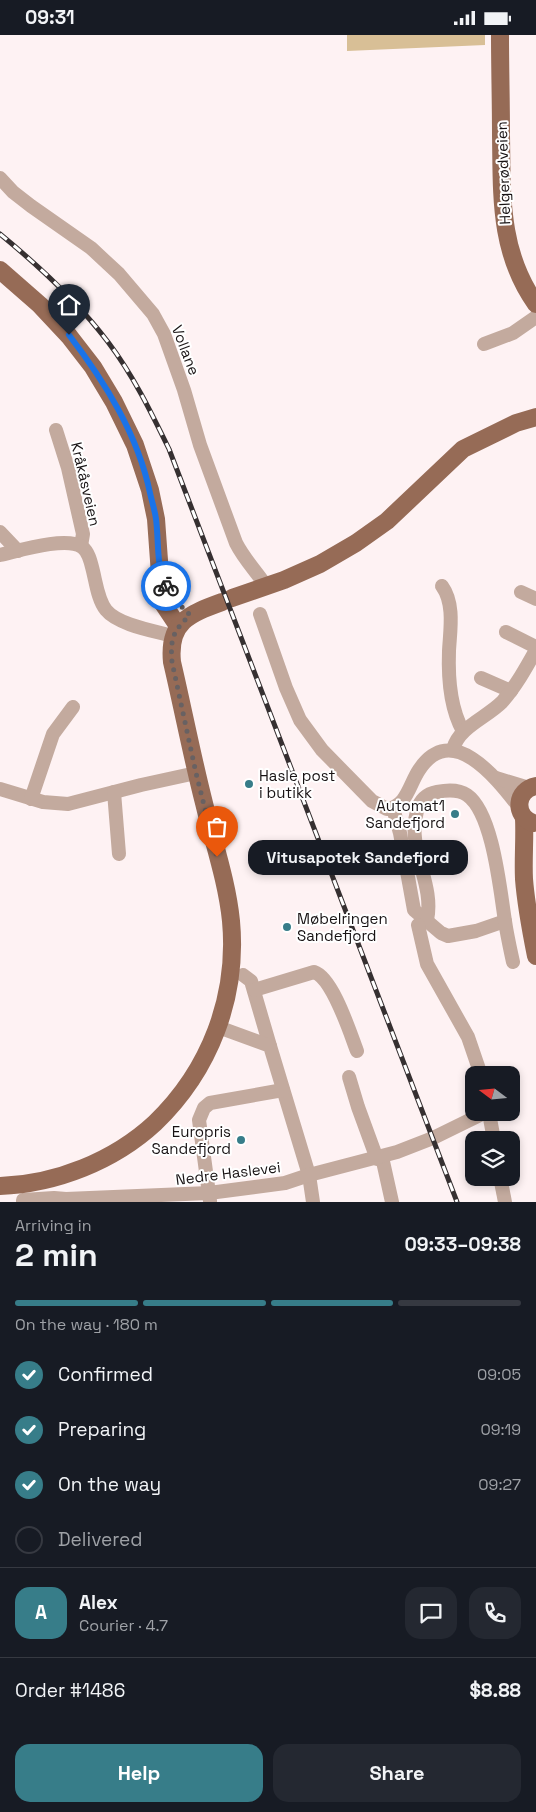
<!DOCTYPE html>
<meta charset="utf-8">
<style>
body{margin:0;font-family:"Space Grotesk",sans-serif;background:#242831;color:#f1f3f6;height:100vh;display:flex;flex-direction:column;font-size:19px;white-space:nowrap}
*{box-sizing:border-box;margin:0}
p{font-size:16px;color:#9ea1a6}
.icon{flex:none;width:28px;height:28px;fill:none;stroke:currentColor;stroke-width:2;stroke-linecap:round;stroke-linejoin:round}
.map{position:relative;height:1167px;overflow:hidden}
.sheet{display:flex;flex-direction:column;background:#171b24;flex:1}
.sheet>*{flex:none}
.needle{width:32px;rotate:286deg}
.fabs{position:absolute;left:465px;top:1031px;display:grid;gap:10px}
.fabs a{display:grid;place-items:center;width:55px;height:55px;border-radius:10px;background:#171b24;box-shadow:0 2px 8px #0003;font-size:25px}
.pin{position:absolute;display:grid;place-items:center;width:42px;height:42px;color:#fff;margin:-51px -21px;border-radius:50% 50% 50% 0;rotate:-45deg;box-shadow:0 0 5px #0007}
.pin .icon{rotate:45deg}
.courier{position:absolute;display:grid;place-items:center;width:50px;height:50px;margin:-25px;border:4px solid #1a73e8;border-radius:50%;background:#fff;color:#222;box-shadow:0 1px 6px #0007}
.bubble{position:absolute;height:35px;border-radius:15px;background:#171b24;box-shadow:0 2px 8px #0003;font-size:16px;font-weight:600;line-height:35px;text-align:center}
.head em{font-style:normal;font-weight:600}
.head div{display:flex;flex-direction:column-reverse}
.head{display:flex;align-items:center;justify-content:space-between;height:85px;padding:0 15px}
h1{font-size:32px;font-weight:600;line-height:38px}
.bar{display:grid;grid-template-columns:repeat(4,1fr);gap:8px 5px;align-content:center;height:60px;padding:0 15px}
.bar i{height:6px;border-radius:4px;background:#363941}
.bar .active{background:#377d89}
.bar p{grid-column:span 4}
.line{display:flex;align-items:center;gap:12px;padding:0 15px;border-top:1px solid #363941}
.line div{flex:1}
.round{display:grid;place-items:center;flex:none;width:52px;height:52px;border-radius:15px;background:#242831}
ol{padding:0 15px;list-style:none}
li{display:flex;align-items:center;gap:15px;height:55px}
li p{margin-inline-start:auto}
li .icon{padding:5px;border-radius:50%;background:#377d89;color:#fff;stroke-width:4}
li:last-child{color:#9ea1a6}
li i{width:28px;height:28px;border:2px solid #363941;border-radius:50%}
.primary-button{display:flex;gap:10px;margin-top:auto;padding:10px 15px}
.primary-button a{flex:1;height:58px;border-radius:15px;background:#377d89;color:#fff;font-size:20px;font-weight:600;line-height:58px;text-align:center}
.primary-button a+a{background:#242831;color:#f1f3f6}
.status{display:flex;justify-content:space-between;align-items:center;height:35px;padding:0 25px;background:#171b24;direction:ltr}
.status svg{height:14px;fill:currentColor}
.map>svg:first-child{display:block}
.green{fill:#d8bf96}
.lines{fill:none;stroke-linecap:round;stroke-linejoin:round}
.minor{stroke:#c3aa9e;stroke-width:14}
.major{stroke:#966b56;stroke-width:18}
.rail-casing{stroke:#363031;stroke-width:5}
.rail{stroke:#fff;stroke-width:3;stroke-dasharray:9;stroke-linecap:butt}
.done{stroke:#686162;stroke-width:5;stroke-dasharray:0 9}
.route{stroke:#1a73e8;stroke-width:6}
.poi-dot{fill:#377d89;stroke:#fff;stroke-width:2}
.labels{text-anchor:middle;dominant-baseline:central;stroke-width:4;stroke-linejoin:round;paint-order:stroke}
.street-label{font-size:15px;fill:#181314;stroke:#fff}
.poi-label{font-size:15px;fill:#181314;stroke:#fff;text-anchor:start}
</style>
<div class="status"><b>09:31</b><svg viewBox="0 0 49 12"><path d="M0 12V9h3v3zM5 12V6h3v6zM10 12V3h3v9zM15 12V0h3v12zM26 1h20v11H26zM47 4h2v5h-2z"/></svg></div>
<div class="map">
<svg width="536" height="1167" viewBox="0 0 536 1167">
<rect width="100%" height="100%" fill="#fef2f3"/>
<polygon class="green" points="347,0 485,0 485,10 347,16"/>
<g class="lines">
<g class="minor">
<path d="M0,143L13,157L31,171L91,213L119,239L153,279L164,299L184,355L200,410L236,508C244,524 256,536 266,551"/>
<polyline points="484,309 513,298 536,282"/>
<polyline points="56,395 68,433 83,499 81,511"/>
<polyline points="0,497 18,516"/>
<path d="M0,520C18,516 66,501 82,512C89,517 91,528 93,536C96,548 98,565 106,575C118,590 155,596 173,601"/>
<path d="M442,551C455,569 450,596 449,616C448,643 450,673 463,696"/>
<polyline points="521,557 536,564"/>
<path d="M260,579L286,653L300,685L322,715L372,766L387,774C407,771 409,750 419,735C452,685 497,744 519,772"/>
<polyline points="506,597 536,612"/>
<polyline points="481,643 511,656"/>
<path d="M453,714C459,692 486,683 502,667C516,651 526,633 536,615"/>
<polyline points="496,743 529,753"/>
<polyline points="0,754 43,767 68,769 141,750 196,738"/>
<polyline points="114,757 119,819"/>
<polyline points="31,764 53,699 73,672"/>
<polyline points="393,773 400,798 414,875 441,898 448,901 476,896 505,886"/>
<path d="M427,885C435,848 406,814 417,776C420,765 426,759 437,757C447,755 458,754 467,760C493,778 500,855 505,886C507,900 510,913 513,927"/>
<polyline points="418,890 427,929 468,1002 481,1040"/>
<polyline points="243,940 251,946 270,1011"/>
<path d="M254,955L314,937C333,943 350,998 357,1016"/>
<polyline points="218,992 270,1011 309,1140 313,1167"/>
<polyline points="349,1042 358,1072 377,1124"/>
<polyline points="489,1078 494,1105"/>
<polyline points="382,1122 392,1167"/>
<polyline points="500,1142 505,1167"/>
<polyline points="210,1166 199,1085 204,1073 210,1068 283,1055"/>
<polyline points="23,1167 23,1165 54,1163 66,1164 209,1158 285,1148 309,1140 397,1117 433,1103 484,1078"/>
</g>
<g class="major">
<path d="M500,0C500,33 501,67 501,100C502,161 499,217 536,269"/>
<polyline points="0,235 40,270 69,301 93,332 114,367 135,410 150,455 156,484 162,567 178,591"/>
<polyline points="232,563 284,545 320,529 356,508 387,486 463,414 516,388 536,382"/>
<path d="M524,783C525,803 523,824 524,844C526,870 531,896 536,921"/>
<path d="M533,788C513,780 516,755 536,751"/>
<path d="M0,1151C56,1149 114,1126 155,1088C210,1035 238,962 231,886C227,846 213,806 204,768C192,721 183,674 172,627C168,587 189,579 222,567"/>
</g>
<g class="rail-casing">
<path id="rail" d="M0,199C39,231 77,266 108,307C133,340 151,377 169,414L457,1167"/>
</g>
<use href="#rail" class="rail"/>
</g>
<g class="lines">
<path class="done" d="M166,551L171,561L190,580C173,596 170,604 172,627L196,738L217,822"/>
<path class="route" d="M69,300C105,347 138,400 150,458C152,467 155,476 156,484C159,507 156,531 166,551"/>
</g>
<g class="poi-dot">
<circle cx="249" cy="749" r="5"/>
<circle cx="455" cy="779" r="5"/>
<circle cx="287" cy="892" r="5"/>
<circle cx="241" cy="1105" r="5"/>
</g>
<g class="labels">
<g class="street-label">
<text transform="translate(503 138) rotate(-92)">Helgerødveien</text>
<text transform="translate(186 315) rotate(69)">Vollane</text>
<text transform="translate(86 449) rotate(77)">Kråkåsveien</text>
<text transform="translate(228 1138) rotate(-7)">Nedre Haslevei</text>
</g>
<g class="poi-label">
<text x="259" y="740">Hasle post<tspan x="259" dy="17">i butikk</tspan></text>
<text x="445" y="770" text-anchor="end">Automat1<tspan x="445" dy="17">Sandefjord</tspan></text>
<text x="297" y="883">Møbelringen<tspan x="297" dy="17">Sandefjord</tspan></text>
<text x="231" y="1096" text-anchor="end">Europris<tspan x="231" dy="17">Sandefjord</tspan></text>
</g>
</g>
</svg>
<div class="fabs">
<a><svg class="needle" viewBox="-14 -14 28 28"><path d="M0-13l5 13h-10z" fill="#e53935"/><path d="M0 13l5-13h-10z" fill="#9ea1a6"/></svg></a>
<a><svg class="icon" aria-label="layers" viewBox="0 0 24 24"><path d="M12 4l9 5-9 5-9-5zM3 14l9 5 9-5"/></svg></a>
</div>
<div class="pin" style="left:217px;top:822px;background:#ea580c"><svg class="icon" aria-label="bag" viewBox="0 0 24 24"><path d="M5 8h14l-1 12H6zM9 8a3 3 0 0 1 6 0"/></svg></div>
<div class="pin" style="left:69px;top:300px;background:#1f2937"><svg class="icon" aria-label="home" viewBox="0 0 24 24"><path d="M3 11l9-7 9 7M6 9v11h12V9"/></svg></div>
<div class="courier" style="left:166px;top:551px"><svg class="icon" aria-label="bike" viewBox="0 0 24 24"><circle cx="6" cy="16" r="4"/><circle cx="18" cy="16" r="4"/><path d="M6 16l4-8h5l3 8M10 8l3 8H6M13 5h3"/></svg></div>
<div class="bubble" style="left:248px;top:805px;width:220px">Vitusapotek Sandefjord</div>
</div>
<section class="sheet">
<div class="head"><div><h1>2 min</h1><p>Arriving in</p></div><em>09:33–09:38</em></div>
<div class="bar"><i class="active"></i><i class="active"></i><i class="active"></i><i></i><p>On the way · 180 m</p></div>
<ol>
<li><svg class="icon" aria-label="check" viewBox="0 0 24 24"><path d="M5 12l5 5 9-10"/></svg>Confirmed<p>09:05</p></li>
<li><svg class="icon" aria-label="check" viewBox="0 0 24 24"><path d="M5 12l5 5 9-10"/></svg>Preparing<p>09:19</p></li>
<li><svg class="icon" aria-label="check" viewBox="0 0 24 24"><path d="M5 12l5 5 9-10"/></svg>On the way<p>09:27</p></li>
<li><i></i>Delivered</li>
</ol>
<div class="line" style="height:90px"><b class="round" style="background:#377d89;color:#fff">A</b><div><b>Alex</b><p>Courier · 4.7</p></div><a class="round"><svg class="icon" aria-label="chat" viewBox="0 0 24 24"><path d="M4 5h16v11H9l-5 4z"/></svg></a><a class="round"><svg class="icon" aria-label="phone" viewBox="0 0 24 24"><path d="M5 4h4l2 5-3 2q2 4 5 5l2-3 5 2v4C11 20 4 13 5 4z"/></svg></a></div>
<div class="line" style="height:65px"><div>Order #1486</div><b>$8.88</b></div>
<div class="primary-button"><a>Help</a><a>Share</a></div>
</section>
